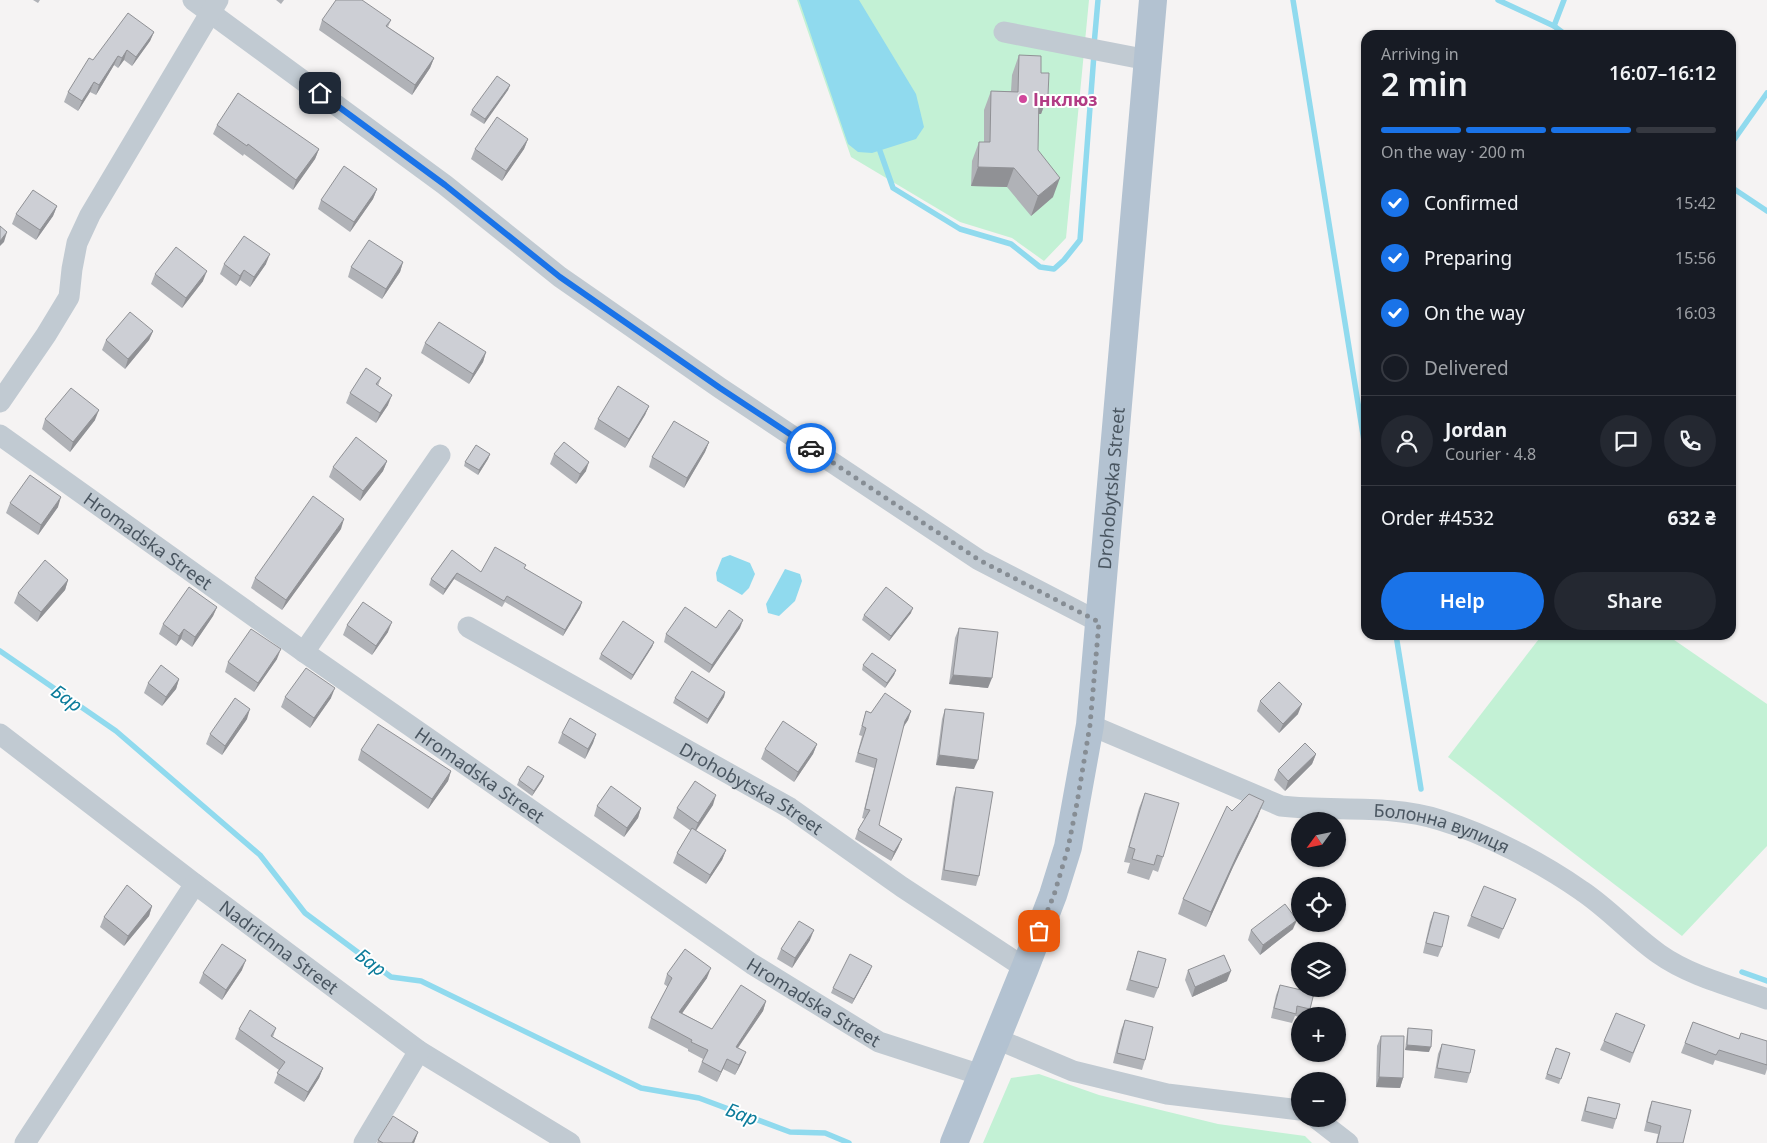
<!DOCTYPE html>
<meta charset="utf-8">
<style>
body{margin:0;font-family:"Noto Sans",sans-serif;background:#242831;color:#f1f3f6;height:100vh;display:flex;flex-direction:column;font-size:19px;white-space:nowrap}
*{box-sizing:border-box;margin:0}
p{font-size:16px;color:#9ea1a6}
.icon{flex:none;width:28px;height:28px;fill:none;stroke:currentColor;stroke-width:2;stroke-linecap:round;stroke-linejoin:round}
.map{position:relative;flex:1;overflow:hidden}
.panel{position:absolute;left:1361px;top:30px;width:375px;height:610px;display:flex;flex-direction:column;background:#171b24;border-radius:15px;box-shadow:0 1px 4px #0004}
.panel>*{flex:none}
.needle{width:32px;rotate:237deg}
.buttons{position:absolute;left:1291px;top:812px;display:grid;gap:10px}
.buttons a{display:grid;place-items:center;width:55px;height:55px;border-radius:50%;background:#171b24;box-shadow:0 1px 4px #0004;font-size:25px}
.pin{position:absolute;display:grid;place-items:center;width:42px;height:42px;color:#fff;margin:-21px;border-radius:10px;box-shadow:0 2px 8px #0006}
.courier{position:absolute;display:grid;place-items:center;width:50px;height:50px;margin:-25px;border:4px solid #1a73e8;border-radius:50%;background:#fff;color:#222;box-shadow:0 1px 6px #0007}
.headline em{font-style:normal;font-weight:600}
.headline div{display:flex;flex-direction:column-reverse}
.headline{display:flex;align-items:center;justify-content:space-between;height:85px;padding:0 20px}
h1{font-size:32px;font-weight:600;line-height:38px}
.bar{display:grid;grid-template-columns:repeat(4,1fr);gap:8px 5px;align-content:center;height:60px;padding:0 20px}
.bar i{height:6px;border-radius:4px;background:#363941}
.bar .current{background:#1a73e8}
.bar p{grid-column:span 4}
.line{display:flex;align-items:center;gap:12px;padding:0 20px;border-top:1px solid #363941}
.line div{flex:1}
.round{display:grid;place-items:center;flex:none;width:52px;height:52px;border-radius:26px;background:#242831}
ol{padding:0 20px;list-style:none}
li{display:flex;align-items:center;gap:15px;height:55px}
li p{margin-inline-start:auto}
li .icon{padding:5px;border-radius:50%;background:#1a73e8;color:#fff;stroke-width:4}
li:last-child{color:#9ea1a6}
li i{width:28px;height:28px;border:2px solid #363941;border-radius:50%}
.cta{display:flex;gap:10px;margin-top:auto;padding:10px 20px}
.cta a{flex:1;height:58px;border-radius:30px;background:#1a73e8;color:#fff;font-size:20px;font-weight:600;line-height:58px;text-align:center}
.cta a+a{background:#242831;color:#f1f3f6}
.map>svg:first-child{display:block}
.green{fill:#c3f1d5}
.water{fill:#90daee}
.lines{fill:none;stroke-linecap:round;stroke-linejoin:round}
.stream{stroke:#90daee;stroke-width:5.5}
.minor{stroke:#c1cad2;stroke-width:21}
.major{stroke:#b3c2d1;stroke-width:28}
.wall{fill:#b0b2b7}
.shaded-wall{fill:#909195}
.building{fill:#cdcfd5;stroke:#909195}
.done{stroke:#868d94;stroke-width:5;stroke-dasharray:0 9}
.route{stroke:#1a73e8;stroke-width:6}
.hotel-dot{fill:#d1479c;stroke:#fff;stroke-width:2}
.labels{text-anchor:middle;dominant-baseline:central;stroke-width:4;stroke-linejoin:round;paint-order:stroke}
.hotel-label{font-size:18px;font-weight:bold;fill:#b23c85;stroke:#fff;text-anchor:start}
.street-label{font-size:18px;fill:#4a5661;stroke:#fff}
.water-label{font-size:19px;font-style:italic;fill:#0c7c9b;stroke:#fff}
</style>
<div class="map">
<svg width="1767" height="1143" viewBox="0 0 1767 1143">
<rect width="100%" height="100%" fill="#f5f3f3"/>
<g class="green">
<polygon points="797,0 1089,0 1066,238 1044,261 1012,238 960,222 851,157"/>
<polygon points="1542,635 1667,635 1767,704 1767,846 1682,936 1448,757"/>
<polygon points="1039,1074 1099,1095 1218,1124 1305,1136 1312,1143 983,1143 1011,1078"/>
</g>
<g class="water">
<polygon points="799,0 859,0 916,94 924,127 916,139 872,153 858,152 848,144"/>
<polygon points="730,555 750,563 755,574 749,588 742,595 717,581 716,573 722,558"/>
<polygon points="785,569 800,574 802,581 795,601 779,616 768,613 766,604"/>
</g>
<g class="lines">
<g class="stream">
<polyline points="1293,0 1366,453"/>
<polyline points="1498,0 1554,26 1566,35"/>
<polyline points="1554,26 1564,0"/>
<polyline points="1094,45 1098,0"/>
<polyline points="1731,144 1767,93"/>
<polyline points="880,151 893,188 960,229 1011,244 1040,267 1054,269 1064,260 1080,240 1094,54"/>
<polyline points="1731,187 1767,211"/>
<polyline points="1396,635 1421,789"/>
<polyline points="0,651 116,731 260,855 305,913 391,977 421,981 641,1088 699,1098 790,1132 825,1133 849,1143"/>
<polyline points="1742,972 1767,981"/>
</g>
<g class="minor">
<polyline points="193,0 445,185 560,277 720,388 979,560 1099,622"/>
<polyline points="1004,32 1148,60"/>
<polyline points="0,402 46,335 69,297 72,269 77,243 90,215 218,0"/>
<path id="s1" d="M0,435L304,652L752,964L879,1042L981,1075"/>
<path id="s2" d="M468,627L790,808L902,887L1025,968"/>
<polyline points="304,652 440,455"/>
<path id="s3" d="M1090,725L1281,806C1334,812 1389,804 1440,820C1487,834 1542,863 1582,891C1609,909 1632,935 1659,954C1690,976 1731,986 1767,999"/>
<path id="s4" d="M0,734L195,884L419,1051L570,1143"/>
<polyline points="997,1039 1073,1071 1167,1094 1300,1110"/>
<polyline points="1317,1119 1348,1143"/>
<polyline points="25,1143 195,884"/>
<polyline points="364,1143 419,1051"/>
</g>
<path class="major" id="s5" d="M954,1143L1025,968L1053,895L1068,847L1090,725L1095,670L1153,0"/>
</g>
<g class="wall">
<polygon points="33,0 40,0 38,3"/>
<polygon points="276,0 284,0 281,4"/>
<polygon points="322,20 391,20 388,27 434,58 430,68 412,95 319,30"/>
<polygon points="154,32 150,41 132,66 124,60 118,68 114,65 96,95 90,92 78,111 64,102 68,92 93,60"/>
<polygon points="1019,55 1041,73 1048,95 1041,114 1039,114 1038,150 1053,197 1031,216 1007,187 971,186 972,161 979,142 984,142 984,110 991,91 1011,91 1012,75"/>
<polygon points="510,85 508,90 484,124 470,115 472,110"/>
<polygon points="217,125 319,149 315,159 293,190 244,154 243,156 213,134"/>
<polygon points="528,139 524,149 502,181 471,159 475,149"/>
<polygon points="377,189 373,199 350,232 318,209 321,200"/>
<polygon points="57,206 53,216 36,240 12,224 16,214"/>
<polygon points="403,262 400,272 382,299 348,277 351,267"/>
<polygon points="224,264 266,264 250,287 240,280 236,286 220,274"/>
<polygon points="155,274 203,281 182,308 151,284"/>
<polygon points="153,331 149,340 125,369 102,350 106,340"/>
<polygon points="425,343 486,352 483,362 469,384 421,353"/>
<polygon points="381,378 378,386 388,405 376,423 346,403 350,393"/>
<polygon points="649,406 645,415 625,448 594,429 598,419"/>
<polygon points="45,419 95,420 70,452 42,429"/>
<polygon points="709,442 705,452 684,488 649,467 652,457"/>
<polygon points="490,454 488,459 478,475 464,466 465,462"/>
<polygon points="554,454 586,471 576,484 550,464"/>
<polygon points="387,461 383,471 360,501 329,477 333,467"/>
<polygon points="10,503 58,507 38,535 6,513"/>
<polygon points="341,529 282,610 251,588 255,578"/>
<polygon points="452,550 481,572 526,565 524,568 582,602 580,608 563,636 505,602 502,607 454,579 443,595 429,585 431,579"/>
<polygon points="68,580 65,590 37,622 14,603 18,593"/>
<polygon points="217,607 213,616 192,647 181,639 176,646 159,634 163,624"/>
<polygon points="911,613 889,641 862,620 864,615"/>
<polygon points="347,625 388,632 372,655 343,635"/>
<polygon points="716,628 740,628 709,673 664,642 666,634"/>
<polygon points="959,628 988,688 949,684 955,638"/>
<polygon points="654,642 652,647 631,680 599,659 601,654"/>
<polygon points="277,659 254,692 225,672 228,662"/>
<polygon points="863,665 896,670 894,675 885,688 862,670"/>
<polygon points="179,679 176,689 162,706 144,693 148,683"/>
<polygon points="725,692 724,697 707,724 673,703 675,698"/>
<polygon points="285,697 331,698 310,728 281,707"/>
<polygon points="1260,701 1298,714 1279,733 1257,711"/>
<polygon points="945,709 974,769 936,765 942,719"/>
<polygon points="866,711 871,713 911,711 908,720 903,728 879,825 902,839 898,848 891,861 855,839 858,830 865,819 862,818 874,768 855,762 862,736 859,735"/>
<polygon points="247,719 222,755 206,744 210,734"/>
<polygon points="562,733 596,734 593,743 585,759 558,743"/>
<polygon points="817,744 813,754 794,782 761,759 765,749"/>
<polygon points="361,750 451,771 448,781 428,809 358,760"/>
<polygon points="1316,754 1312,764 1285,791 1274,780 1278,770"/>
<polygon points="544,776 542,781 532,796 517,785 519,780"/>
<polygon points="956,787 979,876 976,886 941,880 953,797"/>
<polygon points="1145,793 1163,857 1158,872 1153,870 1149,880 1127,873 1130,863 1124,862 1139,808"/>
<polygon points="713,805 696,831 726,850 722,860 706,884 673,863 677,853 691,831 673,818 677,808"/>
<polygon points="597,806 641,808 638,818 624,837 594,816"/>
<polygon points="1232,811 1258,816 1233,867 1206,927 1178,914 1183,899"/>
<polygon points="1516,899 1499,939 1467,926 1471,916"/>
<polygon points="152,906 149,916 124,946 100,927 104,917"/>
<polygon points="1434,912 1442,947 1438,957 1423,953 1430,922"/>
<polygon points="1293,929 1260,955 1248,940 1251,930"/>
<polygon points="810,940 792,968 777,959 781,949"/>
<polygon points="1138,951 1158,988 1154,998 1126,990"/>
<polygon points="242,970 222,1000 199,983 203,973"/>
<polygon points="1188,970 1227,981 1192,997 1185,980"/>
<polygon points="870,971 852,1004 831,993 833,988"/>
<polygon points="667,974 707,978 682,1013 712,1029 766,1001 763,1011 738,1048 742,1062 735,1075 723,1069 717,1082 698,1072 703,1059 688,1051 688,1049 648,1028 651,1018 668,987 664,984"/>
<polygon points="1280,985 1310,1009 1308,1016 1300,1017 1295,1016 1292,1023 1271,1018 1276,995"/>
<polygon points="1125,1020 1145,1060 1142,1070 1113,1063 1121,1030"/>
<polygon points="1693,1022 1738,1039 1767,1041 1767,1069 1765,1075 1715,1060 1713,1065 1681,1053"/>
<polygon points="1645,1025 1630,1063 1600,1050 1604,1041"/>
<polygon points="276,1028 273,1037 323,1068 319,1078 304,1102 274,1083 279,1070 235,1039 239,1029"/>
<polygon points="1408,1028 1429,1052 1405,1050 1407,1033"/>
<polygon points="1381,1036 1403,1078 1400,1088 1376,1087 1377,1046"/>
<polygon points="1442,1044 1470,1073 1467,1083 1434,1078 1438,1054"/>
<polygon points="1556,1048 1570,1053 1559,1084 1545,1079"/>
<polygon points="1588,1097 1616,1119 1613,1129 1581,1121 1585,1106"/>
<polygon points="1652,1101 1683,1143 1656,1143 1658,1134 1644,1131 1649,1109"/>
<polygon points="418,1132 414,1143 377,1143 378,1140"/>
</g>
<g class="shaded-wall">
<polygon points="154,32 150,41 132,66 136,57"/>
<polygon points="127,50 124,60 118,68 122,58"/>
<polygon points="118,56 114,65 96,95 99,85"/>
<polygon points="434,58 430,68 412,95 415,85"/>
<polygon points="94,82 90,92 78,111 82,101"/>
<polygon points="510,85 508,90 484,124 485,119"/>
<polygon points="1039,95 1048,95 1041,114 1032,114"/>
<polygon points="528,139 524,149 502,181 506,171"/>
<polygon points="319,149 315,159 293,190 296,180"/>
<polygon points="978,167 1014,168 1007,187 971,186"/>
<polygon points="1060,178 1053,197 1031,216 1038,196"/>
<polygon points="377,189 373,199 350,232 354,222"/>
<polygon points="57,206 53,216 36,240 40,230"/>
<polygon points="7,232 4,242 0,246 0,241"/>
<polygon points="270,254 266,264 250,287 254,277"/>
<polygon points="403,262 400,272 382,299 386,289"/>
<polygon points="244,270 240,280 236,286 240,276"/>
<polygon points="207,271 203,281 182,308 186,298"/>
<polygon points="153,331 149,340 125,369 128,359"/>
<polygon points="486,352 483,362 469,384 473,374"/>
<polygon points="392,395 388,405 376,423 380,413"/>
<polygon points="649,406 645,415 625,448 629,439"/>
<polygon points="99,410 95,420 70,452 73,442"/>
<polygon points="709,442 705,452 684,488 687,478"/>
<polygon points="490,454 488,459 478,475 479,470"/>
<polygon points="387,461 383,471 360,501 363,491"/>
<polygon points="589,462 586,471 576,484 580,474"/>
<polygon points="61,497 58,507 38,535 41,525"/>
<polygon points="344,519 341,529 282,610 286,600"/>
<polygon points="457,573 454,579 443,595 445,589"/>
<polygon points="68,580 65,590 37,622 41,612"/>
<polygon points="582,602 580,608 563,636 565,630"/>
<polygon points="217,607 213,616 192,647 195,637"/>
<polygon points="913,608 911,613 889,641 891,636"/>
<polygon points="743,620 740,628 709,673 712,665"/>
<polygon points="392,622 388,632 372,655 376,646"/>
<polygon points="184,629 181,639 176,646 179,636"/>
<polygon points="654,642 652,647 631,680 633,675"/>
<polygon points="281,649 277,659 254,692 258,683"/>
<polygon points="896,670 894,675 885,688 887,683"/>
<polygon points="953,675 992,678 988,688 949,684"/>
<polygon points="179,679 176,689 162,706 166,697"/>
<polygon points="335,688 331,698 310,728 314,718"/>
<polygon points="725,692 724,697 707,724 708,719"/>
<polygon points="1302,704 1298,714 1279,733 1283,724"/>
<polygon points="250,709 247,719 222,755 225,746"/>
<polygon points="911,711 908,720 901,730 905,721"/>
<polygon points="596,734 593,743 585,759 588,749"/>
<polygon points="817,744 813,754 794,782 798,772"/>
<polygon points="1316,754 1312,764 1285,791 1288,781"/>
<polygon points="939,755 978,760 974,769 936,765"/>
<polygon points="451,771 448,781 428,809 432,799"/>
<polygon points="544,776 542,781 532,796 534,791"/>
<polygon points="716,795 713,805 694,833 698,823"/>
<polygon points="1264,801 1258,816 1233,867 1206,927 1211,912 1238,853"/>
<polygon points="641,808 638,818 624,837 627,828"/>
<polygon points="902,839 898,848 891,861 894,852"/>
<polygon points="726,850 722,860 706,884 710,875"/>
<polygon points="152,906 149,916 124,946 128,936"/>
<polygon points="1297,920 1293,929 1260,955 1263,945"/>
<polygon points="814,930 810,940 792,968 795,958"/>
<polygon points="246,960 242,970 222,1000 226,990"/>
<polygon points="872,966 870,971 852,1004 854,999"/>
<polygon points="711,968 707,978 676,1022 679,1012"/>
<polygon points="1231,971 1227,981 1192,997 1195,987"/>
<polygon points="766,1001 763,1011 732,1056 736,1047"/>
<polygon points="1407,1045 1431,1047 1429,1052 1405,1050"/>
<polygon points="746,1052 742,1062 735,1075 739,1065"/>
<polygon points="727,1059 723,1069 717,1082 721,1072"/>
<polygon points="323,1068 319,1078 304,1102 308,1092"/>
<polygon points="1379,1077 1403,1078 1400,1088 1376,1087"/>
<polygon points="418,1132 414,1143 412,1143"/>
</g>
<g class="building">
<polygon points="336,0 362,0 391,20 386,26 434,58 415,85 322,20"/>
<polygon points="128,13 154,32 136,57 127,50 122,58 118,56 99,85 94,82 82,101 68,92 89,58 93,60"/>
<polygon points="1019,55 1041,56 1041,73 1049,73 1048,95 1039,95 1038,150 1060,178 1038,196 1014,168 978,167 979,142 990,142 991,91 1018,92"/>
<polygon points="497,76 510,85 485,119 472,110"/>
<polygon points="238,93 319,149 296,180 248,144 247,146 217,125"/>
<polygon points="497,117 528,139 506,171 475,149"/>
<polygon points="344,166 377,189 354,222 321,200"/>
<polygon points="33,190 57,206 40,230 16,214"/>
<polygon points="0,226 7,232 0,241"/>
<polygon points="244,236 270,254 254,277 244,270 240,276 224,264"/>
<polygon points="369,240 403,262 386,289 351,267"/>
<polygon points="176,247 207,271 186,298 155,274"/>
<polygon points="130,312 153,331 128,359 106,340"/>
<polygon points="439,322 486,352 473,374 425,343"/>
<polygon points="366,368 381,378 376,384 392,395 380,413 350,393"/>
<polygon points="618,386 649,406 629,439 598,419"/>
<polygon points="71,388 99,410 73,442 45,419"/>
<polygon points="674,421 709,442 687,478 652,457"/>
<polygon points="356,437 387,461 363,491 333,467"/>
<polygon points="564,442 589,462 580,474 554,454"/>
<polygon points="476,445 490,454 479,470 465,462"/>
<polygon points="30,475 61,497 41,525 10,503"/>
<polygon points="313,496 344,519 286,600 255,578"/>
<polygon points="495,547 526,565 524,568 582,602 565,630 507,596 504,601 457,573 445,589 431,579 452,550 481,572"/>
<polygon points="45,560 68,580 41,612 18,593"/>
<polygon points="189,587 217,607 195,637 184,629 179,636 163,624"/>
<polygon points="886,587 913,608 891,636 864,615"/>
<polygon points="363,602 392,622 376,646 347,625"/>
<polygon points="685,607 716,628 729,610 743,620 712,665 666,634"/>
<polygon points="623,621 654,642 633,675 601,654"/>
<polygon points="959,628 998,632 992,678 953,675"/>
<polygon points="251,629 281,649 258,683 228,662"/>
<polygon points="872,653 896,670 887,683 863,665"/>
<polygon points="161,665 179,679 166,697 148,683"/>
<polygon points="306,668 335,688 314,718 285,697"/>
<polygon points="692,671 725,692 708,719 675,698"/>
<polygon points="1279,682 1302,704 1283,724 1260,701"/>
<polygon points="885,693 911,711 905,721 879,825 902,839 894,852 858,830 870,810 865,809 877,759 858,753 866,728 862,726 866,711 871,713"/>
<polygon points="235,698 250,709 225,746 210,734"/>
<polygon points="945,709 984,713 978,760 939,755"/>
<polygon points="570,718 596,734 588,749 562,733"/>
<polygon points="783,721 817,744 798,772 765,749"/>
<polygon points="378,724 451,771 432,799 361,750"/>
<polygon points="1305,743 1316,754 1288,781 1278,770"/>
<polygon points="528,766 544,776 534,791 519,780"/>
<polygon points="695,781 716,795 698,823 677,808"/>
<polygon points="611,786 641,808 627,828 597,806"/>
<polygon points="956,787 993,792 979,876 944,870"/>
<polygon points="1145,793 1179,803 1163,857 1157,855 1154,865 1132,859 1135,849 1129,847"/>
<polygon points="1249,794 1264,801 1238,853 1211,912 1183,899 1227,806 1232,811"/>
<polygon points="692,828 726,850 710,875 677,853"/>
<polygon points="127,885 152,906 128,936 104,917"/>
<polygon points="1484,886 1516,899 1503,929 1471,916"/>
<polygon points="1285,904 1297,920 1263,945 1251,930"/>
<polygon points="1434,912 1449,916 1442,947 1426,943"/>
<polygon points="799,921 814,930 795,958 781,949"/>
<polygon points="222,944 246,960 226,990 203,973"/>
<polygon points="685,949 711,968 679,1012 712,1029 741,985 766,1001 736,1047 746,1052 739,1065 727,1059 721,1072 702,1062 708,1050 691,1042 692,1040 651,1018 672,978 667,974"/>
<polygon points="1138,951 1166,959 1158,988 1130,980"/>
<polygon points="850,954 872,966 854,999 833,988"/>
<polygon points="1224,955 1231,971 1195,987 1188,970"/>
<polygon points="1280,985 1314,993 1310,1009 1297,1006 1296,1014 1274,1008"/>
<polygon points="250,1010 276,1028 271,1036 323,1068 308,1092 277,1073 285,1062 239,1029"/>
<polygon points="1616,1013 1645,1025 1633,1053 1604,1041"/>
<polygon points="1125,1020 1153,1027 1145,1060 1117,1053"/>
<polygon points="1693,1022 1739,1039 1741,1033 1767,1041 1767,1065 1719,1050 1716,1055 1685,1043"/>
<polygon points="1408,1028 1432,1030 1431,1047 1407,1045"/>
<polygon points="1381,1036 1404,1036 1403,1078 1379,1077"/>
<polygon points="1442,1044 1475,1050 1470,1073 1437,1068"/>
<polygon points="1556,1048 1570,1053 1561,1079 1547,1074"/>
<polygon points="1588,1097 1620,1104 1616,1119 1585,1111"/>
<polygon points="1652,1101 1691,1110 1683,1143 1657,1143 1661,1126 1647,1122"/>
<polygon points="393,1116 418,1132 412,1143 383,1143 378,1140"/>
</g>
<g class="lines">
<polyline class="done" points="811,448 979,560 1099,622 1090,725 1077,803 1068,848 1054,895 1039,931"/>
<polyline class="route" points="320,93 445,185 560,277 720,388 811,448"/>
</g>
<circle class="hotel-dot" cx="1023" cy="99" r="5"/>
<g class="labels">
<g class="hotel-label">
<text x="1033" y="99">Інклюз</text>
</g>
<g class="street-label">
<text stroke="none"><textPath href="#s5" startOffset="679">Drohobytska Street</textPath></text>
<text stroke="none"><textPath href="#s1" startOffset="182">Hromadska Street</textPath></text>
<text stroke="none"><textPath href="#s1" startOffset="588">Hromadska Street</textPath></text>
<text stroke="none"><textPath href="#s2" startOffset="326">Drohobytska Street</textPath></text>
<text stroke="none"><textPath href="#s3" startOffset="371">Болонна вулиця</textPath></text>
<text stroke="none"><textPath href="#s4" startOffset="351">Nadrichna Street</textPath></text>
<text stroke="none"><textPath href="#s1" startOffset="992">Hromadska Street</textPath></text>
</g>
<g class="water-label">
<text transform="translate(67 698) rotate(35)">Бар</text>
<text transform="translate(371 962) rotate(37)">Бар</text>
<text transform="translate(742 1114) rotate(20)">Бар</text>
</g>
</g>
</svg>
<div class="buttons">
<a><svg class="needle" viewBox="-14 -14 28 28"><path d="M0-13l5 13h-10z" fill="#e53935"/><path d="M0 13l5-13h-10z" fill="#9ea1a6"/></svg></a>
<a><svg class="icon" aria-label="locate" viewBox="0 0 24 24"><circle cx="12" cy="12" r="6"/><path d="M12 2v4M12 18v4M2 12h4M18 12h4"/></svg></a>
<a><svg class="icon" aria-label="layers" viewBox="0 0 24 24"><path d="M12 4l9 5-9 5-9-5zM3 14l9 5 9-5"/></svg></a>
<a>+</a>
<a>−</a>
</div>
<div class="pin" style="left:1039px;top:931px;background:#ea580c"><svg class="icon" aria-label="bag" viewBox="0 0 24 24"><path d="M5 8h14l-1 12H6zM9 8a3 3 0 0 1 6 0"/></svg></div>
<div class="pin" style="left:320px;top:93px;background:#1f2937"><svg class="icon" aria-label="home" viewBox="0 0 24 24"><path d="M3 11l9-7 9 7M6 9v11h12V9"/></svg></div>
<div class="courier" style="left:811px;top:448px"><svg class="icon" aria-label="car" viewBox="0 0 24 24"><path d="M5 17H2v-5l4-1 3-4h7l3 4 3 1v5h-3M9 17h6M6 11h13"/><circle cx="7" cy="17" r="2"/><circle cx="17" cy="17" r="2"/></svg></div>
<section class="panel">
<div class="headline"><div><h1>2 min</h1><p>Arriving in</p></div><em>16:07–16:12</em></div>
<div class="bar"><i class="current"></i><i class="current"></i><i class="current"></i><i></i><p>On the way · 200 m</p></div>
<ol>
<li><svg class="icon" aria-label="check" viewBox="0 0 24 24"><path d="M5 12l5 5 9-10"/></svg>Confirmed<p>15:42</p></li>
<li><svg class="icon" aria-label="check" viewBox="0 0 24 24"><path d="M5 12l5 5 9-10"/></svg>Preparing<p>15:56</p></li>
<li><svg class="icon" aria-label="check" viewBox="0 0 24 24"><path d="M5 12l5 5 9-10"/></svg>On the way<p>16:03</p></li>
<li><i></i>Delivered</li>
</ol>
<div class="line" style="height:90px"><a class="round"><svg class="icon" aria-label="person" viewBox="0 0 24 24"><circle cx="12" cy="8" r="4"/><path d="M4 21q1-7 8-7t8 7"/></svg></a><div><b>Jordan</b><p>Courier · 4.8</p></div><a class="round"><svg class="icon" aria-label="chat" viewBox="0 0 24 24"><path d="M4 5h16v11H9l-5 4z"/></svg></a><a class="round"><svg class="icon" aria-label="phone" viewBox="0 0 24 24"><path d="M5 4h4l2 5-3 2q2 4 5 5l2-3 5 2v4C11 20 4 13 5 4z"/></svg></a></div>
<div class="line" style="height:65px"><div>Order #4532</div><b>632 ₴</b></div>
<div class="cta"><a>Help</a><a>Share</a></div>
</section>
</div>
